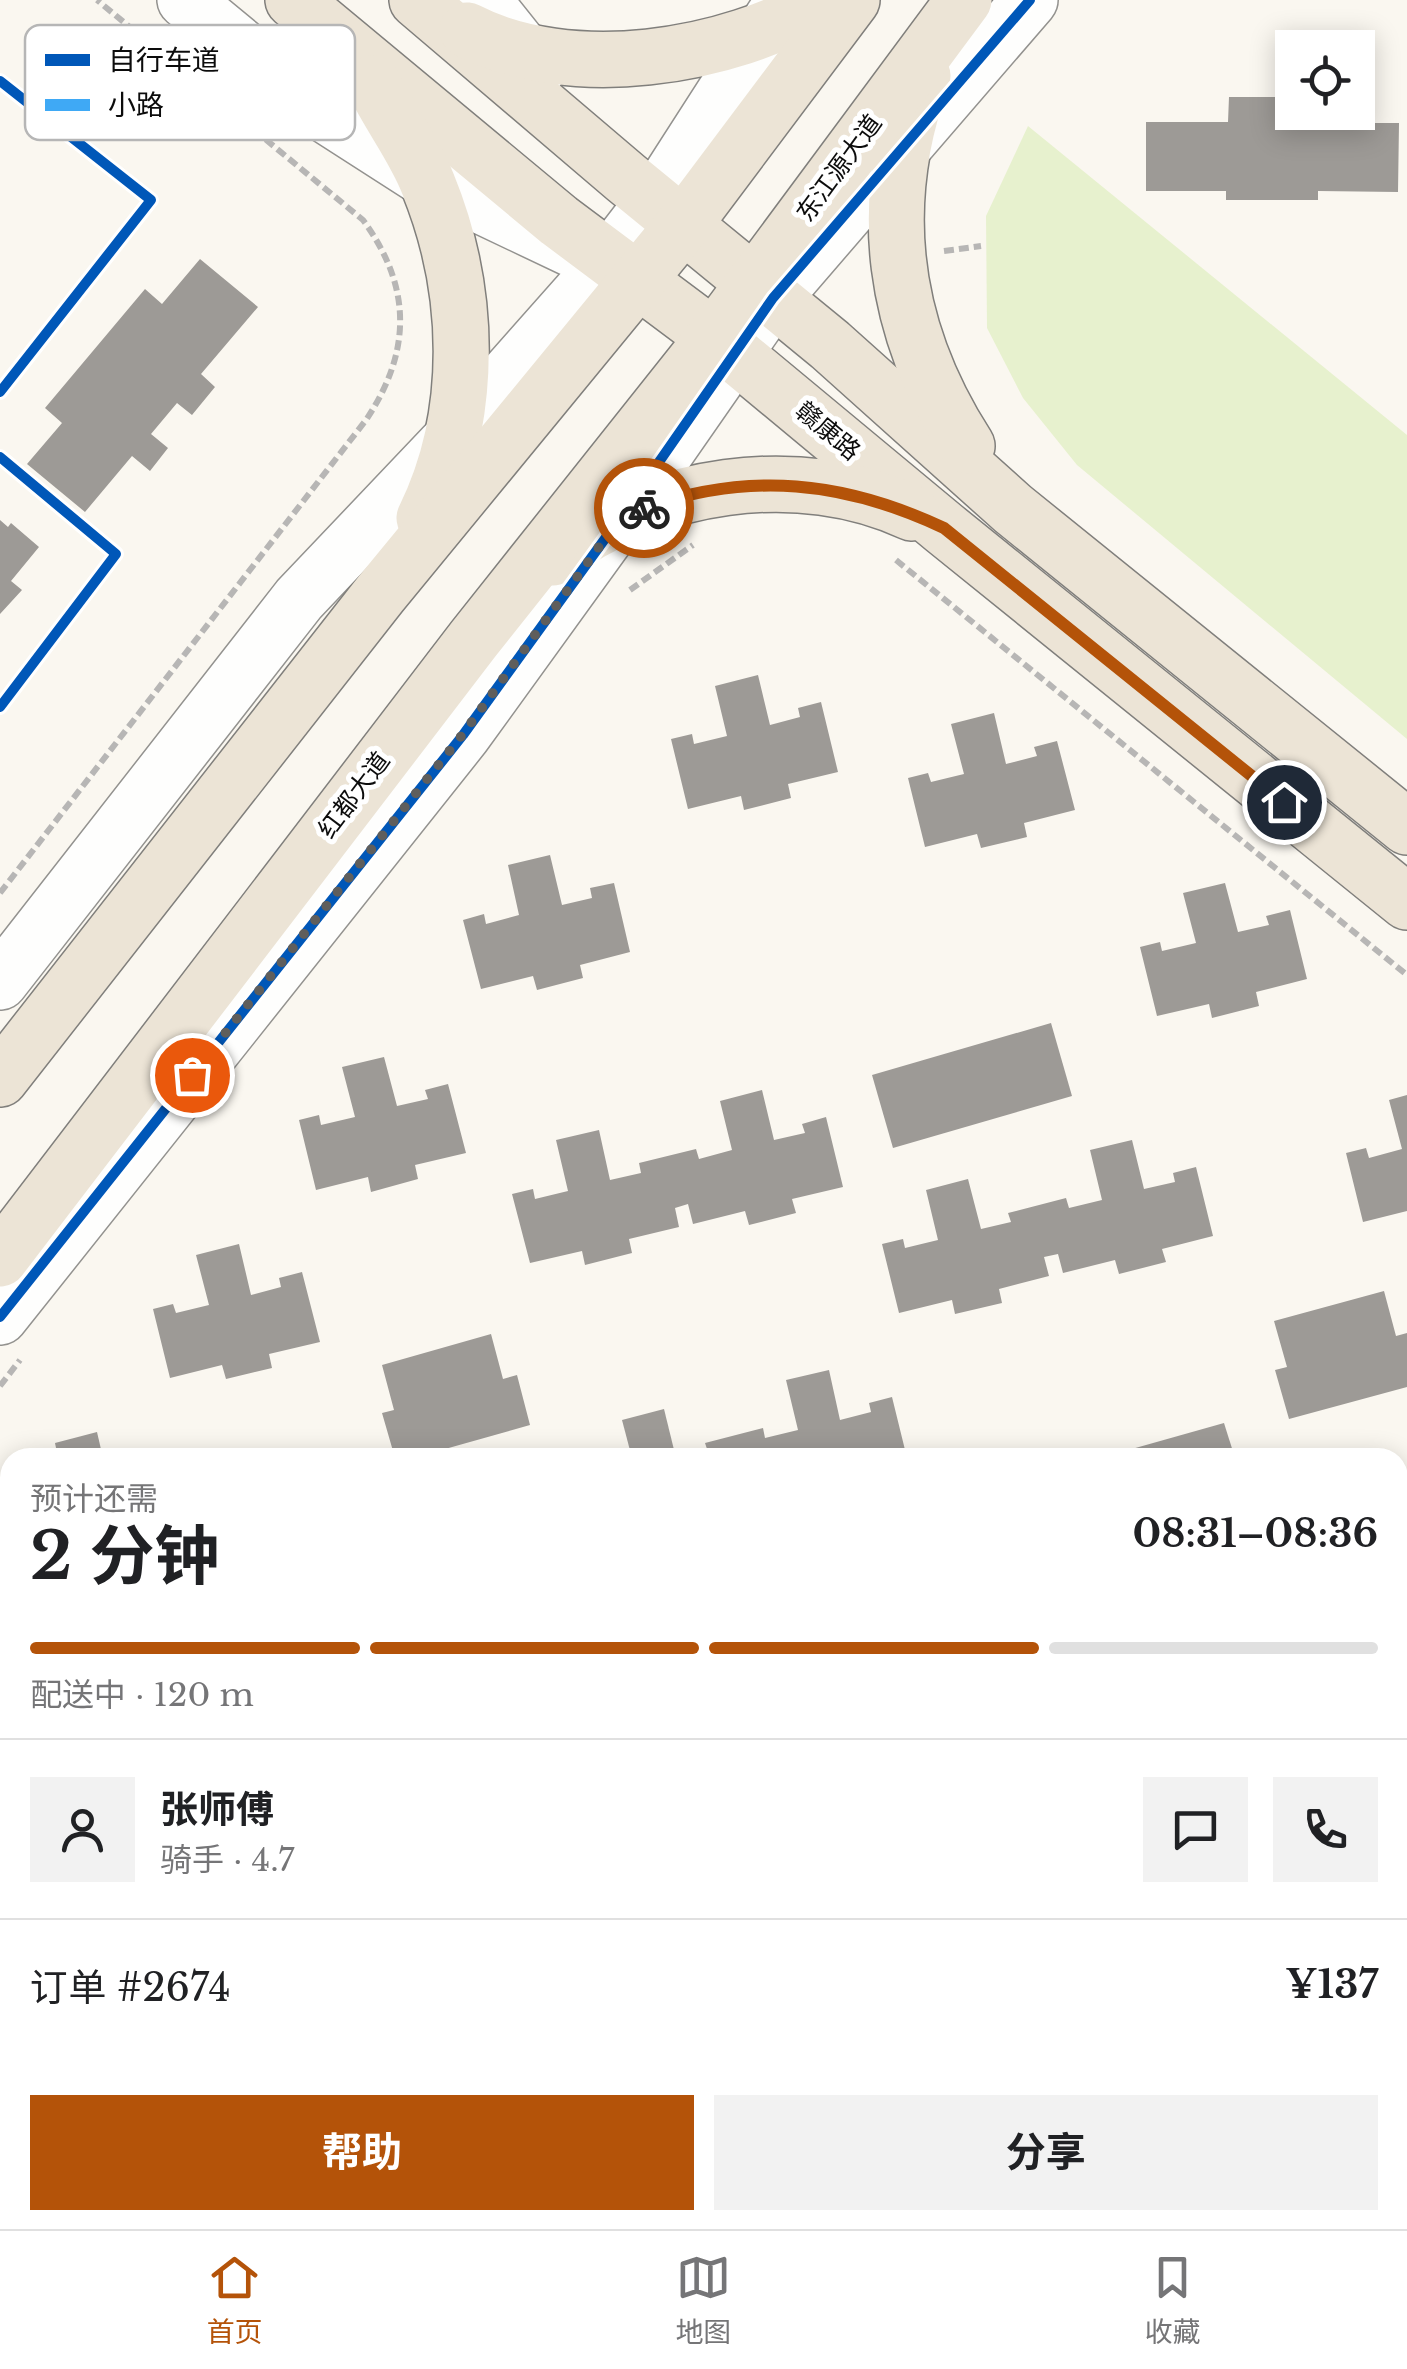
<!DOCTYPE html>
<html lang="zh">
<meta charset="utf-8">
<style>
body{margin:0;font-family:"Libre Baskerville","Noto Sans SC",serif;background:#f2f2f2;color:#202124;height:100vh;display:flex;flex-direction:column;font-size:38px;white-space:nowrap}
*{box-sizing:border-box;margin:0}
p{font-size:32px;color:#757577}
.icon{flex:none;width:55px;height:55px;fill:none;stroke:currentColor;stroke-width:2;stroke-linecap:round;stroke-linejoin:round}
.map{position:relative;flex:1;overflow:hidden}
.side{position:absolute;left:0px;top:1448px;width:1408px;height:782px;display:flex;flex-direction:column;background:#fff;border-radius:30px 30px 0 0;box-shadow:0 5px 25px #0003}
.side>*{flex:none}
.controls{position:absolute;left:1275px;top:30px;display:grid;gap:20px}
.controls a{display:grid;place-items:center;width:100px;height:100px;border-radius:0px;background:#fff;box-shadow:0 5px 25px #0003;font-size:50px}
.pin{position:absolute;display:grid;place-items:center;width:85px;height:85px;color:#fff;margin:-42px;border:5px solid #fff;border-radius:50%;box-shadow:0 2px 10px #0007}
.courier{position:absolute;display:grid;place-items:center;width:100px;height:100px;margin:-50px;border:8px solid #b45309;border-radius:50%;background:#fff;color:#222;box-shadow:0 2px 12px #0007}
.headline em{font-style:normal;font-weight:700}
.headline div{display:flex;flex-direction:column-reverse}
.headline{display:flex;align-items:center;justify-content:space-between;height:170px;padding:0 30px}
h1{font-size:65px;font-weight:700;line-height:75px}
.bar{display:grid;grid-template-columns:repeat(4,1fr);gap:15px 10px;align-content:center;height:120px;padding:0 30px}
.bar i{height:12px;border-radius:8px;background:#e0e0e0}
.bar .on{background:#b45309}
.bar p{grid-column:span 4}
.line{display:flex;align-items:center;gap:25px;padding:0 30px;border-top:2px solid #e0e0e0}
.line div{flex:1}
.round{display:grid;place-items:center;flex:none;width:105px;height:105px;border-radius:0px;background:#f2f2f2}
.button{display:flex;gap:20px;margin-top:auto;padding:20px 30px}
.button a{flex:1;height:115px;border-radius:0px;background:#b45309;color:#fff;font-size:40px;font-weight:700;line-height:115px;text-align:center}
.button a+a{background:#f2f2f2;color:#202124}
.dock{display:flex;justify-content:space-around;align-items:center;height:140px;border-top:2px solid #e0e0e0;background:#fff;font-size:28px;color:#757577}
.dock a{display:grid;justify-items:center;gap:5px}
.dock .on{color:#b45309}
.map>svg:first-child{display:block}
.green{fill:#e7f1ce}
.building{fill:#9d9a96}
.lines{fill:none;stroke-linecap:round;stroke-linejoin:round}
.minor-casing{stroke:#93928f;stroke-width:58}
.major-casing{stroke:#807f7c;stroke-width:58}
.path{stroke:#b7b6b5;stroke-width:6;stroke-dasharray:10 5;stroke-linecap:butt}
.minor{stroke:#fefefd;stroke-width:55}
.major{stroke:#ece4d6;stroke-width:55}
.quiet{stroke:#3fa9f5;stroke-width:8;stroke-dasharray:15 8;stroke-linecap:butt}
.cycleway-casing{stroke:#fff;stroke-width:16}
.cycleway{stroke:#0057b8;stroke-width:10}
.done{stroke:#5f5e5c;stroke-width:10;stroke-dasharray:0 18}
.route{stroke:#b45309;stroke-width:12}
.labels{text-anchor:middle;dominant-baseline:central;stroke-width:10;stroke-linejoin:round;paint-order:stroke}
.street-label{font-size:25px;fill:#0c0c0c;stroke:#fff}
.key{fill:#fff;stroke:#b6b6b6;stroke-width:2.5}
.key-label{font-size:28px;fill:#0c0c0c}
</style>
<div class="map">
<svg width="1407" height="2229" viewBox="0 0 1407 2229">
<rect width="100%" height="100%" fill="#faf7f0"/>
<polygon class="green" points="1028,126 1407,435 1407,739 1077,465 1023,398 987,328 986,216"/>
<g class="building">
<polygon points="1229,97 1292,97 1292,112 1317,112 1316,123 1399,123 1398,192 1318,191 1318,200 1226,200 1226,191 1146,191 1146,122 1228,122"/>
<polygon points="200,259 258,307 201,374 215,387 192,415 177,403 151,434 168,448 150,471 132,456 85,512 27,464 62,423 45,408 145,289 162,304"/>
<polygon points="0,520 8,527 11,523 39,547 11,581 22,590 0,614"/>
<polygon points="758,675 770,725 800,717 798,708 821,702 838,772 788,784 791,798 744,810 741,796 688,809 671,739 692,734 694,744 727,736 715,686"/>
<polygon points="994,713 1006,764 1037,756 1034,747 1057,741 1075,810 1024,823 1027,837 981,848 977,834 925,847 908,778 928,773 931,782 964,774 951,724"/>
<polygon points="550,855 562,905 592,898 590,888 614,883 630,952 580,965 583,978 537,990 533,976 481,989 463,920 484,914 486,924 519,915 508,865"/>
<polygon points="1225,883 1238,932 1269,925 1266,916 1290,910 1307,979 1256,992 1259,1006 1212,1018 1209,1004 1157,1016 1140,947 1160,942 1162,951 1196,943 1183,893"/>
<polygon points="1051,1023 1072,1096 893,1148 872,1075"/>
<polygon points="384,1057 397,1106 428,1099 425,1090 448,1084 466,1153 415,1165 418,1179 371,1192 368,1177 316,1190 299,1120 319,1115 321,1125 355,1117 342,1067"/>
<polygon points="762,1090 774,1140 805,1133 802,1124 826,1117 843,1187 792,1199 796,1213 749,1225 745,1211 693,1224 688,1204 675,1208 679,1227 629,1239 632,1253 585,1265 582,1251 530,1263 512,1194 533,1189 535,1199 568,1191 556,1140 599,1130 610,1180 641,1173 639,1163 696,1149 699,1159 732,1150 720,1101"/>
<polygon points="1407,1095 1407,1211 1363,1222 1346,1153 1366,1148 1369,1158 1402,1149 1389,1100"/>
<polygon points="1132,1140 1144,1189 1175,1182 1173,1173 1196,1167 1213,1236 1162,1249 1166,1262 1119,1274 1115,1260 1063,1273 1058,1254 1044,1257 1049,1276 999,1289 1002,1303 955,1314 952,1300 899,1313 882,1244 903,1239 905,1248 938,1240 926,1190 968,1179 981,1229 1011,1222 1008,1213 1066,1198 1069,1208 1102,1200 1090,1150"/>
<polygon points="239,1244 251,1295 281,1287 279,1278 302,1272 320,1342 269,1354 272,1368 226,1379 222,1365 170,1378 153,1309 173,1304 176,1313 209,1305 196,1255"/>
<polygon points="1384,1291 1396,1336 1407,1333 1407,1387 1289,1419 1275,1370 1287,1367 1274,1321"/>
<polygon points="491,1334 503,1379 517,1375 530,1425 413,1458 395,1458 382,1413 394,1410 382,1365"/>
<polygon points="829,1370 840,1420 871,1412 869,1403 892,1397 907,1458 691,1458 708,1452 705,1443 763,1428 765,1438 798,1430 786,1380"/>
<polygon points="664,1409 676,1458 632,1458 622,1420"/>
<polygon points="1224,1423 1235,1458 1108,1458 1107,1456"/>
<polygon points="97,1432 103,1458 58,1458 55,1443"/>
<polygon points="10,1640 10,1714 0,1717 0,1643"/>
<polygon points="1407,1767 1407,1841 1398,1843 1398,1779 1404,1778 1402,1769"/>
<polygon points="10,1956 10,2087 5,2088 0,2075 0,1958"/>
<polygon points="1398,2052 1403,2068 1407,2063 1407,2145 1398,2148"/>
<polygon points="168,2220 331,2220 334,2229 141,2229"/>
<polygon points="405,2220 454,2220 454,2221 426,2229 408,2229"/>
<polygon points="945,2220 1028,2220 1030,2229 918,2229"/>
</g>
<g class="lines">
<g class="minor-casing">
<g id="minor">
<polyline points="185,0 318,110 427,180 589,257"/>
<polyline points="483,0 538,69"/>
<polyline points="0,982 299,599 451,439 605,265 658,196 782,3"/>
<polyline points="0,1317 463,735 620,518 773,298 1030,0"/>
</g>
</g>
<g class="major-casing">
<g id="major">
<polyline points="293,0 559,221 714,337 944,528 1407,902"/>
<polyline points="417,0 626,178 830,345 1013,509 1407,827"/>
<path d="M467,30C569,83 729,59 824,0"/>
<path d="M923,76C875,206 893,331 967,446"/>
<path d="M373,83C390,118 414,148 428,184C471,289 475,414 424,518"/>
<path d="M553,558C650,483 799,460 912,513"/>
<polyline points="0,1079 380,594 684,224 852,0"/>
<polyline points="0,1259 474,639 714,337 964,0"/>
</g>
</g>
<g class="path">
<polyline points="944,251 981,246"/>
<polyline points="896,560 1407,975"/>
<polyline points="630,590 693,545"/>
<path d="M0,893L366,420C412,351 412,287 363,220L97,0"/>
<polyline points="0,1386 20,1360"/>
</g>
<use href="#minor" class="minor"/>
<use href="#major" class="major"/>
<polyline class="quiet" points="64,131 152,45"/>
<g class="cycleway-casing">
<g id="cycleway">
<polyline points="0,81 151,200 0,392"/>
<polyline points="0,457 116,554 0,707"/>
<polyline points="0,1317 463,735 620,518 773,298 1030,0"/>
</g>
</g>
<use href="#cycleway" class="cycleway"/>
</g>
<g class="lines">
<polyline class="done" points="192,1075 463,734 620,518 644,508"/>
<path class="route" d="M644,508C750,471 844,481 944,528L1284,802"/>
</g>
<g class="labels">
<g class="street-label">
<text transform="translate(839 168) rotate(-54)">东江源大道</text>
<text transform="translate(828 431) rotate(40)">赣康路</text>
<text transform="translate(354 795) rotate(-53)">红都大道</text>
</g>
</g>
<rect x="25" y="25" width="330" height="115" rx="15" class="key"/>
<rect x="45" y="54" width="45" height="12" fill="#0057b8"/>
<rect x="45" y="99" width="45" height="12" fill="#3fa9f5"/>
<g class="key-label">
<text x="108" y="70">自行车道</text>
<text x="108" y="115">小路</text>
</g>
</svg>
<div class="controls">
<a><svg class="icon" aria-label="locate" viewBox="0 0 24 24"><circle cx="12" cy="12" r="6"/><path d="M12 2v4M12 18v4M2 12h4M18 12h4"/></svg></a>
</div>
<div class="pin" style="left:192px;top:1075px;background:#ea580c"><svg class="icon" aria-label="bag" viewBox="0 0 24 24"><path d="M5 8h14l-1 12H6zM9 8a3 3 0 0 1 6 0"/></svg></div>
<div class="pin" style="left:1284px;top:802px;background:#1f2937"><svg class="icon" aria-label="home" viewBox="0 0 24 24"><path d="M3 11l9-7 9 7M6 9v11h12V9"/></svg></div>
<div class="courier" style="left:644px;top:508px"><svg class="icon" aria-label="bike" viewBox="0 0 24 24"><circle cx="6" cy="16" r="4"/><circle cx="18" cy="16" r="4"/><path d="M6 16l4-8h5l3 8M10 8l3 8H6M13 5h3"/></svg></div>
<section class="side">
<div class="headline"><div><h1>2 分钟</h1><p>预计还需</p></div><em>08:31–08:36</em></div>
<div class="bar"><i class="on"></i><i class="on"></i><i class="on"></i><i></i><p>配送中 · 120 m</p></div>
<div class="line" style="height:180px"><a class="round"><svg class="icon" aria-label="person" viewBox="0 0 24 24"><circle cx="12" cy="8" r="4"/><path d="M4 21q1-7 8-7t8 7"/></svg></a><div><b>张师傅</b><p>骑手 · 4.7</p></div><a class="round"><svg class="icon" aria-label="chat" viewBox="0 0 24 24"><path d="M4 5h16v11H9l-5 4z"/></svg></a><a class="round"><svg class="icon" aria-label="phone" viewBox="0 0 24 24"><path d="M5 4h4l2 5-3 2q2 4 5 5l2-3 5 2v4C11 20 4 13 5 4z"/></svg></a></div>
<div class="line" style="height:130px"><div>订单 #2674</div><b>¥137</b></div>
<div class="button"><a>帮助</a><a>分享</a></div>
</section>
</div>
<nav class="dock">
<a class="on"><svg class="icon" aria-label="home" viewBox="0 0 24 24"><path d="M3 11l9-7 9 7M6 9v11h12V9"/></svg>首页</a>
<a><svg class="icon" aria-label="map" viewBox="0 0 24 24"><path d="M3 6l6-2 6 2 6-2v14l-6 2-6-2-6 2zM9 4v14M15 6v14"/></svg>地图</a>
<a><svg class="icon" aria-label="saved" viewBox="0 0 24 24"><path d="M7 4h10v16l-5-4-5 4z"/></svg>收藏</a>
</nav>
